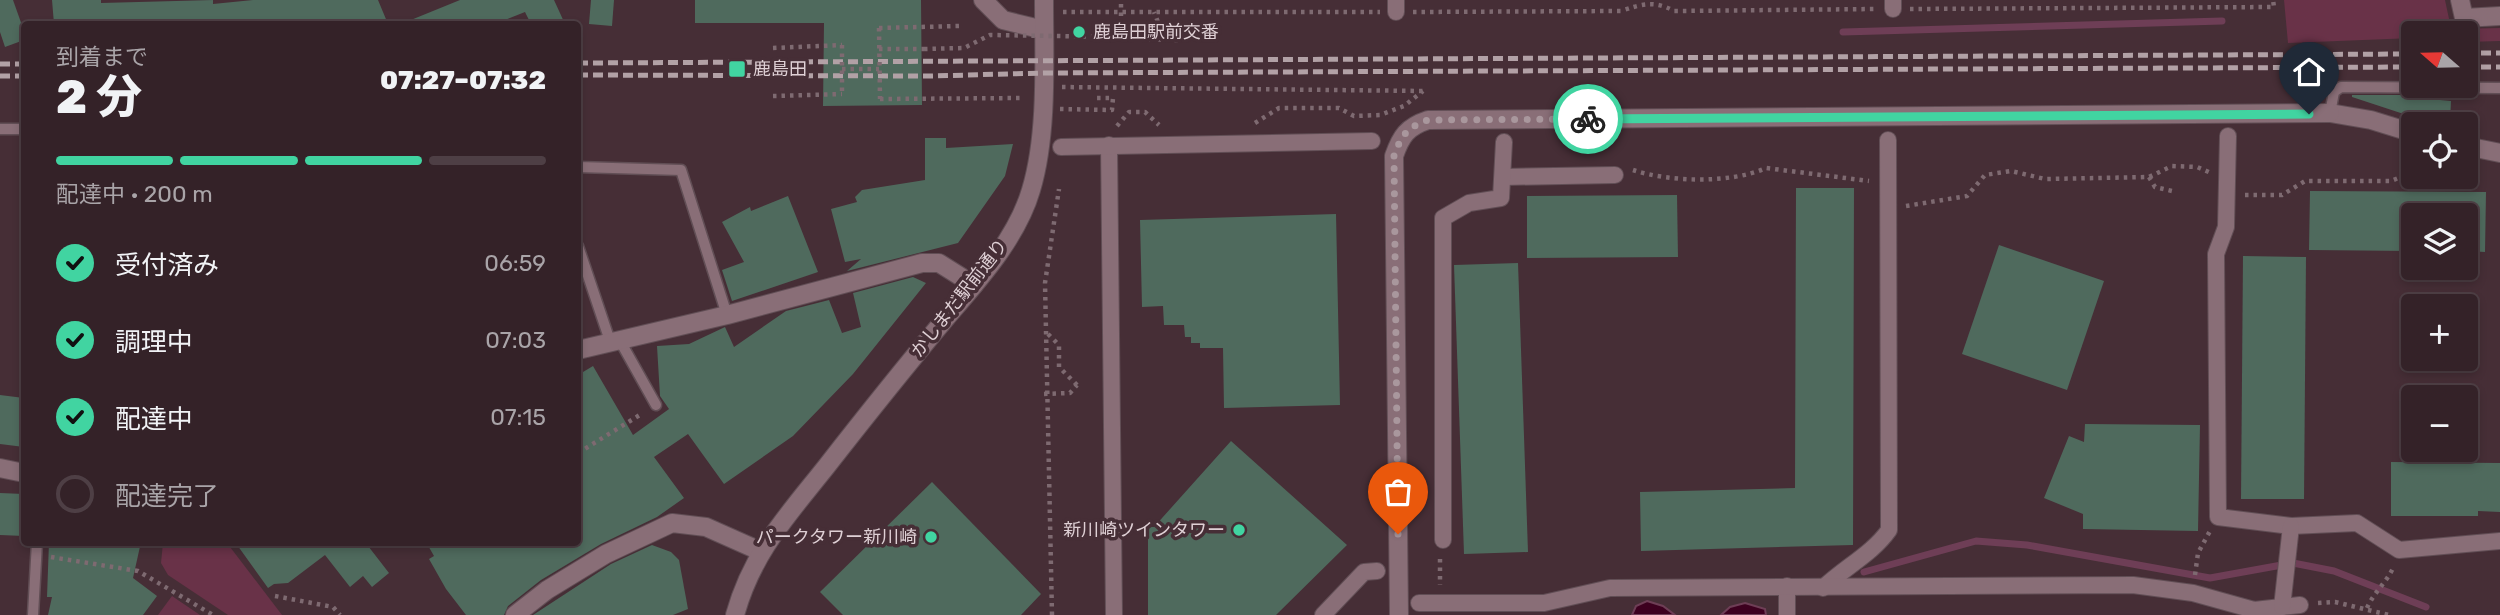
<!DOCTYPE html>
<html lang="ja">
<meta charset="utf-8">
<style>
body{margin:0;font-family:Rubik,"Noto Sans JP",sans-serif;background:#3f2f34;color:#f1f3f6;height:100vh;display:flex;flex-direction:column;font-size:26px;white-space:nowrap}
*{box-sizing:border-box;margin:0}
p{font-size:23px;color:#a9a4a8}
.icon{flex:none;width:38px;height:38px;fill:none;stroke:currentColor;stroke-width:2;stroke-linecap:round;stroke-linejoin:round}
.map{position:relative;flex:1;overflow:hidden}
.side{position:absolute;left:21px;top:21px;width:560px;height:525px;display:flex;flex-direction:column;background:#342228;border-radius:7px;box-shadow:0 4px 10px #0003,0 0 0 2px #4e3f45}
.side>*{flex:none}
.needle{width:46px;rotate:290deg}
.fabs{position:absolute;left:2401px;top:21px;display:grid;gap:14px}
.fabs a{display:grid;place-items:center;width:77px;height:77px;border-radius:7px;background:#342228;box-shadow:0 4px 10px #0003,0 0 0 2px #4e3f45;font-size:35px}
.pin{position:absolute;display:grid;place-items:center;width:60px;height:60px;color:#fff;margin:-72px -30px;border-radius:50% 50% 50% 0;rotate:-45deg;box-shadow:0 0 7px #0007}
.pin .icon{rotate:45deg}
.courier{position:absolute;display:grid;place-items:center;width:70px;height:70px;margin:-35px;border:5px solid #41d4a1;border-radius:50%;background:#fff;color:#222;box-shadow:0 2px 9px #0007}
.headline em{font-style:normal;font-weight:800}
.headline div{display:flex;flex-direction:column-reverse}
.headline{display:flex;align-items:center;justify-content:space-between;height:119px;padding:0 35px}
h1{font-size:46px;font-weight:800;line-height:52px}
.bar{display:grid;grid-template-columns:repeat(4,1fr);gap:10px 7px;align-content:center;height:84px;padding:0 35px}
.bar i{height:9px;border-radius:5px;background:#4e3f45}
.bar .current{background:#41d4a1}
.bar p{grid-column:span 4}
ol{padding:0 35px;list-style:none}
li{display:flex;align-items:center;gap:21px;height:77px}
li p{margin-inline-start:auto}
li .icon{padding:7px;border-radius:50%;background:#41d4a1;color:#111;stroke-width:4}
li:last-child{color:#a9a4a8}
li i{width:38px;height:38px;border:4px solid #4e3f45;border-radius:50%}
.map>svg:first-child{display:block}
.green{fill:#693248}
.water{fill:#3d001f;stroke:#6e3e56;stroke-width:2}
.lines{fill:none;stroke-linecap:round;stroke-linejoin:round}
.stream{stroke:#6e3e56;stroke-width:7}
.building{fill:#4f6a5d}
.service-casing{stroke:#614e55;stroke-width:13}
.pedestrian-casing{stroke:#614e55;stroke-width:18}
.minor-casing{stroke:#614e55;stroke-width:20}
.tertiary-casing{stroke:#614e55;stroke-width:20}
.path{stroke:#7e6a71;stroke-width:4.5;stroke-dasharray:3.5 5;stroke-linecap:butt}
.service{stroke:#896e77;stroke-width:10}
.pedestrian{stroke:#896e77;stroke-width:16}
.minor{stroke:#896e77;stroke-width:18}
.tertiary{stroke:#896e77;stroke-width:18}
.rail{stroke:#b2a1a6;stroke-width:5;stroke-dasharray:10 5;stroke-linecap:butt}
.path-bridge{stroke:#7e6a71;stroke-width:4.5;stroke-dasharray:3.5 5;stroke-linecap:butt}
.done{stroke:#a9979d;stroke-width:7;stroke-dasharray:0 12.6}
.route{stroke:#41d4a1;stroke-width:9}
.poi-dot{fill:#41d4a1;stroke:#462e36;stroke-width:2.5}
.labels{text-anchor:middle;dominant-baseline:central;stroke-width:7;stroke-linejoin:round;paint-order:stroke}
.poi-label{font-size:18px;fill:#dfd0d5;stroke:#462e36;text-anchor:start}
.street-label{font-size:18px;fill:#dfd0d5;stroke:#462e36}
</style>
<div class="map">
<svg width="2500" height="615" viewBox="0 0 2500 615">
<rect width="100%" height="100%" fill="#462e36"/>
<g class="green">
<polygon points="2284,0 2445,0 2452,33 2413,33 2413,38 2288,43"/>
<polygon points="2500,28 2500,41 2466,42 2466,33 2459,33 2458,29"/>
<polygon points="163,543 227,543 282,615 228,615 168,575 161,563"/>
<polygon points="172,596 200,615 158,615"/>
</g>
<g class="water">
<polygon points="1647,601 1663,606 1675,615 1632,615 1636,606"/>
<polygon points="1745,603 1765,609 1766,615 1721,615 1730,607"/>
</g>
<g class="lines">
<g class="stream">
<polyline points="1843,32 2222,21"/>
<polyline points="1864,572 1976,541 2027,545 2210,578 2293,563 2334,571 2426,607"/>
</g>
</g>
<g class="building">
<polygon points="0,0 13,0 24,31 24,40 5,47 0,32"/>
<polygon points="52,0 101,0 101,3 213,0 213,4 253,0 378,0 388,24 54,24"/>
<polygon points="460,0 554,0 565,24 531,24 525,12 495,24 401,24"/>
<polygon points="591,0 614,0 612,26 589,24"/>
<polygon points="695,0 921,0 922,105 823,106 824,23 695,23"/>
<polygon points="2352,95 2441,95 2440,100 2451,101 2450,122 2425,121 2352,97"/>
<polygon points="925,138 946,138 946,148 1013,144 1005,176 958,243 847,271 861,259 845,262 831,209 857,202 855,197 862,190 925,180"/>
<polygon points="1796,188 1854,188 1853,545 1641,551 1640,492 1795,488"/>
<polygon points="2310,191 2486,192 2485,252 2466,251 2466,215 2413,215 2413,251 2309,250"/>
<polygon points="1677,195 1678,257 1527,258 1527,196"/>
<polygon points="788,196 818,272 732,301 722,270 744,262 722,222 750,207 751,211"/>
<polygon points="1336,214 1340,405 1224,408 1223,348 1200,348 1200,343 1191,343 1191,337 1185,337 1184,325 1164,325 1163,306 1142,307 1140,220"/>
<polygon points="1999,245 2104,281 2067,390 1962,354"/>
<polygon points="2243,256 2306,257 2304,499 2241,499"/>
<polygon points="1518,263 1528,552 1464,554 1454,265"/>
<polygon points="913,277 926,283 853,374 793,436 724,484 688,434 654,457 684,498 657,517 601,544 541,580 508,606 504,615 466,615 446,589 429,559 434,556 426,542 578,542 578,375 593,366 633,435 669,409 660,396 657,346 689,344 725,327 734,347 786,311 829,300 842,333 861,327 853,293"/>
<polygon points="0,395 24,398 24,447 0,444"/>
<polygon points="2085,424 2200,425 2198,531 2083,529 2083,514 2044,498 2069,436 2084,442"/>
<polygon points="1231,441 1347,545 1276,615 1148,615 1148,527 1154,527"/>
<polygon points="2391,462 2500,463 2500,512 2478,511 2478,516 2391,516"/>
<polygon points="932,482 1041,594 1021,615 843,615 820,592"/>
<polygon points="0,493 24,494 24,536 0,535"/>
<polygon points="49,542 141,542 133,578 157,596 143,615 48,615 52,597 47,597"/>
<polygon points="235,542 365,542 389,573 372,587 363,576 350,587 325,555 288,583 274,584 268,588"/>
<polygon points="652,545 671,552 679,560 688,609 673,615 533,615 611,564"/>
</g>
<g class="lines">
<g class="service-casing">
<g id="service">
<polyline points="2330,113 2334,92 2341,87 2500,88"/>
<polyline points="0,129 24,129"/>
<polyline points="578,167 681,170 727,315"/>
<polyline points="578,246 610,341"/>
<polyline points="619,339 656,405"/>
<polyline points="33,615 37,542"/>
</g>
</g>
<g class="pedestrian-casing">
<g id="pedestrian">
<polyline points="1396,0 1396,12"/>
<polyline points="1893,0 1893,9"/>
<polyline points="2228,136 2226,227 2216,254 2218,517 2291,526 2357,523 2399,550 2500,541"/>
<polyline points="1109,145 1114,615"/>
<polyline points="1061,147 1372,141"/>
<polyline points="1503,177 1615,175"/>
<polyline points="1443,540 1443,218 1469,203 1501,198 1504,142"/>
<polyline points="1787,586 1787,615"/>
<path d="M1823,588C1845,567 1872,554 1889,530L1888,140"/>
<polyline points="1419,603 1544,603 1610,588 2133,585 2193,593 2254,610 2300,605"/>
<polyline points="2282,607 2291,526"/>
<polyline points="1323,615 1364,572 1377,571"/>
</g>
</g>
<g class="minor-casing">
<g id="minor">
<polyline points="983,0 1003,20 1044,30"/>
<polyline points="2460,0 2464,18 2500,16"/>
<polyline points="2330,113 2371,120 2413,133"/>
<polyline points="2466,146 2500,153"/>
<polyline points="578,350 727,315 922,263 939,263 974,285"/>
<polyline points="0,468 24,473"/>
<polyline points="515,615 547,590 606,554 672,523 706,527 760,551"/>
</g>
</g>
<g class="tertiary-casing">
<g id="tertiary">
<path d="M735,615C752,553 787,516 826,467C865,417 905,367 946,318C978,281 1017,238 1031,190C1048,134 1044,59 1044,0"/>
<path d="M1399,615L1394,156C1401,136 1407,127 1428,120L2330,113"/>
</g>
</g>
<g class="path">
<polyline points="1910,9 2274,7 2273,0"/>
<polyline points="1063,12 1380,12"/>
<path d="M1413,12L1621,11C1642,4 1654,0 1674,11L1877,9"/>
<polyline points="879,28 959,26"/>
<polyline points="1132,39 1179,40 1180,28 1160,27 1154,12"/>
<polyline points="773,48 842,45"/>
<polyline points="879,49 924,49"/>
<polyline points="842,69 879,69"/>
<polyline points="1062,87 1423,91"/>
<polyline points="773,96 842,94"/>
<polyline points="880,99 1024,98"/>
<polyline points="1060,109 1112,110 1113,98 1093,98"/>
<polyline points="1255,123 1279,108 1339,108 1354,116 1380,115 1404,106 1423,91"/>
<polyline points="1117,126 1129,112 1145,112 1159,125"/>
<path d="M1633,170C1669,182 1730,184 1766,168L1869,181"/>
<polyline points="2149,177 2155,187 2172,191"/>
<polyline points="2245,195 2282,195 2305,181 2391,181 2413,172"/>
<polyline points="1906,206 1967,196 1985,175 2011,171 2045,179 2149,177 2172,166 2197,167 2211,173"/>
<polyline points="1048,334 1059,345 1059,367 1077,385"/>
<polyline points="578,453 643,413"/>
<polyline points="51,557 138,571 213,615"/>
<polyline points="1440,559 1440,585"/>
<polyline points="2195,575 2198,553 2210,531"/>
<polyline points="275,596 333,607 340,615"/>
<polyline points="2318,603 2335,602 2389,615"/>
<path d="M2367,608C2374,592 2387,582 2394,566"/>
<polyline points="1052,615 1045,283 1059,189"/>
</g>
<use href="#service" class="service"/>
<use href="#pedestrian" class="pedestrian"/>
<use href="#minor" class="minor"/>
<use href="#tertiary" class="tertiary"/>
<g class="rail">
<polyline points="2466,53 2500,53"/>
<polyline points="578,63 2413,54"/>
<polyline points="0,64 24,64"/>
<polyline points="2466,67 2500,67"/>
<polyline points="578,75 931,76 1043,73 2413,67"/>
<polyline points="0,76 24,76"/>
</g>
<g class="path-bridge">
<polyline points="879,28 880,99"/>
<polyline points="842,45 842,94"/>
<polyline points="924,49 964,48 990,35 1121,37 1121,0"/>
<polyline points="1044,394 1070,393 1077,385"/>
</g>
</g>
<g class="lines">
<path class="done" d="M1398,534L1394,156C1401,136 1407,127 1428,120L1588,119"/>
<polyline class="route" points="1588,119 2309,114"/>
</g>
<g class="poi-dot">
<circle cx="1079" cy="32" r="7"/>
<rect x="728" y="60" width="18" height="18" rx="3.5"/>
<circle cx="1239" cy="530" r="7"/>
<circle cx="931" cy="537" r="7"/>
</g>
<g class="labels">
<g class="poi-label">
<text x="1093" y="32">鹿島田駅前交番</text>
<text x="753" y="69">鹿島田</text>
<text x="1225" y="530" text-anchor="end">新川崎ツインタワー</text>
<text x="917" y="537" text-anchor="end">パークタワー新川崎</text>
</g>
<g class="street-label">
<text transform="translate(959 298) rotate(-52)">かしまだ駅前通り</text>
</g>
</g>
</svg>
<div class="fabs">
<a><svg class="needle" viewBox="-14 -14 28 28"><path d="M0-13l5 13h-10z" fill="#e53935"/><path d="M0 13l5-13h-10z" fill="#a9a4a8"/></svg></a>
<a><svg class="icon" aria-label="locate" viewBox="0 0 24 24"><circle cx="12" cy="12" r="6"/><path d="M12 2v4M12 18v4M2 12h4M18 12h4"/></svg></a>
<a><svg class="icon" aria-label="layers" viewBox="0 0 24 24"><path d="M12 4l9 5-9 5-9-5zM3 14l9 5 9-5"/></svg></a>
<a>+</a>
<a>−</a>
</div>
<div class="pin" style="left:1398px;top:534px;background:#ea580c"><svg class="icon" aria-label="bag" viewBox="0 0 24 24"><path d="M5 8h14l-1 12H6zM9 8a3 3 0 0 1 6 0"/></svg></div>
<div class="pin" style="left:2309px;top:114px;background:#1f2937"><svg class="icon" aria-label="home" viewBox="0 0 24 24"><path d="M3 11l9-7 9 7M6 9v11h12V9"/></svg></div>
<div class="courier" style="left:1588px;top:119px"><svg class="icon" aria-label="bike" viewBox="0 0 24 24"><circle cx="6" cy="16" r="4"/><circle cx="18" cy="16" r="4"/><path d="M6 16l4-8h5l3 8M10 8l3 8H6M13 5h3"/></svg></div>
<section class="side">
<div class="headline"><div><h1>2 分</h1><p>到着まで</p></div><em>07:27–07:32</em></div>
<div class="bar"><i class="current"></i><i class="current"></i><i class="current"></i><i></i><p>配達中 · 200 m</p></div>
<ol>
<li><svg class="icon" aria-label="check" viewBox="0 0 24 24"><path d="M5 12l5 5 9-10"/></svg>受付済み<p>06:59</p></li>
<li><svg class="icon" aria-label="check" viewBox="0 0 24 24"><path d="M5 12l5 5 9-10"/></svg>調理中<p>07:03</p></li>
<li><svg class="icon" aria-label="check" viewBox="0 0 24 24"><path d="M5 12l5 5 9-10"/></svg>配達中<p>07:15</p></li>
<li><i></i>配達完了</li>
</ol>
</section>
</div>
